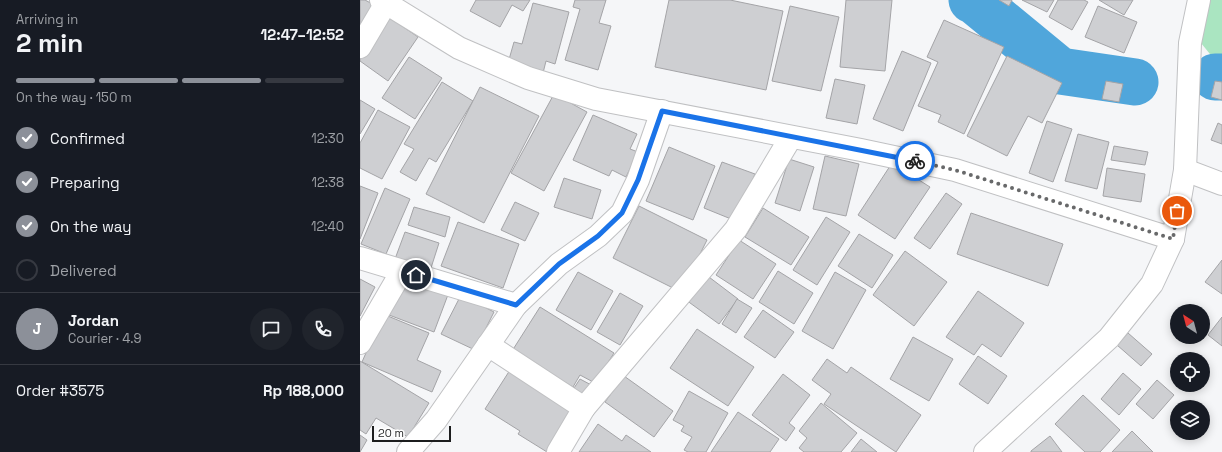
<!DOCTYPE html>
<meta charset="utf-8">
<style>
body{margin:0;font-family:"Space Grotesk",sans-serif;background:#20242c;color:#f1f3f6;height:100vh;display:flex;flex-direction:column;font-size:15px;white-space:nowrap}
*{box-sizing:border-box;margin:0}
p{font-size:13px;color:#9ea1a6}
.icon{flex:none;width:22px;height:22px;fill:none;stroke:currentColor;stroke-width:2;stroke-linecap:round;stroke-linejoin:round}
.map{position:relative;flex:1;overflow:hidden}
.details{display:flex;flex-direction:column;background:#171b24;width:360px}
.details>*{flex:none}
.needle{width:26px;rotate:324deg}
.tools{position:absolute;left:810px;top:304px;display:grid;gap:8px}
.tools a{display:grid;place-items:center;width:40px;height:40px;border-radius:50%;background:#171b24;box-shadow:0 2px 10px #0003;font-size:20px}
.scale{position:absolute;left:12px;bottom:10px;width:79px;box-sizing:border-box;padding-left:4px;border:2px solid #1c1d1e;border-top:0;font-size:11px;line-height:14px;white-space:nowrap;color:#1c1d1e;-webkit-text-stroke:3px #fff;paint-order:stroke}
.pin{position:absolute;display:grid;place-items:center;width:34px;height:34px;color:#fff;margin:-17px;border:2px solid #fff;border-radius:50%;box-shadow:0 1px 4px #0007}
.courier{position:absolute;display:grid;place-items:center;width:40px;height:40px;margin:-20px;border:3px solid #1a73e8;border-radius:50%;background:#fff;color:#222;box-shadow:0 1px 5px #0007}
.head em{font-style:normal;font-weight:600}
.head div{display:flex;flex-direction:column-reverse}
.head{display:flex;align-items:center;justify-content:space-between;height:68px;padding:0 16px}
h1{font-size:26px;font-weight:600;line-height:30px}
.bar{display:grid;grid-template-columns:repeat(4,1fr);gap:6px 4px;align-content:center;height:48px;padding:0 16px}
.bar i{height:5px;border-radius:3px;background:#363941}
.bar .selected{background:#8c9099}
.bar p{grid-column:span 4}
.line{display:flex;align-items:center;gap:10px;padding:0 16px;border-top:1px solid #363941}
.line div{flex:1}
.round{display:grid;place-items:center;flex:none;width:42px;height:42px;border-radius:21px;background:#20242c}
ol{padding:0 16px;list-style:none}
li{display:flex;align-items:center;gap:12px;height:44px}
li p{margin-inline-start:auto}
li .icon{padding:4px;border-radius:50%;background:#8c9099;color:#fff;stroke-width:4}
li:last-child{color:#9ea1a6}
li i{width:22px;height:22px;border:2px solid #363941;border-radius:50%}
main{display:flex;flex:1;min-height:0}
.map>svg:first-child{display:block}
.green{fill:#aae5c1}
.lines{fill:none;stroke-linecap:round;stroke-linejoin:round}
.river{stroke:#50a6db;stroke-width:47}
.building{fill:#cecfd2;stroke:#a4a4a7}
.minor-casing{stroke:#c0c1c3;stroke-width:24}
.highway-casing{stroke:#c0c1c3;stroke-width:24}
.minor{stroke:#fff;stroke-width:22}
.highway{stroke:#fff;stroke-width:22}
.done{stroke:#68696a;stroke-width:4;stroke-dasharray:0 7.2}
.route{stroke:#1a73e8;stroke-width:5}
</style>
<main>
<section class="details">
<div class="head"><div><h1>2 min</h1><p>Arriving in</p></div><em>12:47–12:52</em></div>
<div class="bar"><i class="selected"></i><i class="selected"></i><i class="selected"></i><i></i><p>On the way · 150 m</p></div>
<ol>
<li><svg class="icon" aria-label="check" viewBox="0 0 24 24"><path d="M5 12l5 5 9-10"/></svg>Confirmed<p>12:30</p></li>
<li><svg class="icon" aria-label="check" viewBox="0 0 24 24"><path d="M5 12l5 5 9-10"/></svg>Preparing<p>12:38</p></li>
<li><svg class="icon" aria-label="check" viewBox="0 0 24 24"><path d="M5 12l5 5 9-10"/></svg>On the way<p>12:40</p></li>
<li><i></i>Delivered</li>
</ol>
<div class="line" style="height:72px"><b class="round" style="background:#8c9099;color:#fff">J</b><div><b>Jordan</b><p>Courier · 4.9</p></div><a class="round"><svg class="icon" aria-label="chat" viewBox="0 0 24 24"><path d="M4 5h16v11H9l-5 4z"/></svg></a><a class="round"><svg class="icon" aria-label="phone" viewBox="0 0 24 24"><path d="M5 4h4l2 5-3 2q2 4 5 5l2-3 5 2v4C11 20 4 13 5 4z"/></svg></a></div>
<div class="line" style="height:52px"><div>Order #3575</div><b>Rp 188,000</b></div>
</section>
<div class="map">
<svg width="862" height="452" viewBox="0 0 862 452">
<rect width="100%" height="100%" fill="#f5f6f8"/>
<polygon class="green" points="847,0 862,0 862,69 837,38"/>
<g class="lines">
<g class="river">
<polyline points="612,0 615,1 700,71 775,82"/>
<polyline points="855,77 862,77"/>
</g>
</g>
<g class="building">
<polygon points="0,0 5,0 16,6 0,33"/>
<polygon points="116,0 170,0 163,11 152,5 140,27 110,11"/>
<polygon points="215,0 246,0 239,23 251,26 238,70 205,60 220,9 213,7"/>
<polygon points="309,0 370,0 423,11 406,90 295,67"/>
<polygon points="486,0 532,0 525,71 480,67"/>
<polygon points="639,0 652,0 649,6"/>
<polygon points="662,0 694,0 687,12"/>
<polygon points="698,0 724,0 728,2 712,30 689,17"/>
<polygon points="739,0 773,0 764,15"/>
<polygon points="173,3 209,12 195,64 186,61 183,73 148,63 154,42 162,44"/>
<polygon points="430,6 479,17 461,91 412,81"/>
<polygon points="738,6 777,22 764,53 725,37"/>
<polygon points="26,15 58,37 28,81 0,61 0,52"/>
<polygon points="584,20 644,47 604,134 578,122 581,115 558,106 578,62 567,57"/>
<polygon points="542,51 571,63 543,131 513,119"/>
<polygon points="647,56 702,83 682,123 668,116 647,156 607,136"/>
<polygon points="49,57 82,78 55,119 22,98"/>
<polygon points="475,79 505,85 497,124 466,118"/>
<polygon points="746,81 763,84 759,102 742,99"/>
<polygon points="855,81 862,82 862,100 851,97"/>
<polygon points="82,82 113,101 76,162 69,158 56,181 40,172 54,149 44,144"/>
<polygon points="120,87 179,116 124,223 66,194"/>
<polygon points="194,94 227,112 184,191 151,173"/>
<polygon points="0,100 15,109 0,134"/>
<polygon points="18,110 50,127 22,179 0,168 0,143"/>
<polygon points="233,115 277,134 270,149 278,152 266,177 252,170 249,176 213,160"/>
<polygon points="687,121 712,129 693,182 669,173"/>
<polygon points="858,123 862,125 862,144 851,140"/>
<polygon points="718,134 749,142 737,189 705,181"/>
<polygon points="754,146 788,152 785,165 751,160"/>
<polygon points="309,147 355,166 333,220 286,201"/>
<polygon points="465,156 499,164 486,216 453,209"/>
<polygon points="429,159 454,167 440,211 415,203"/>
<polygon points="362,162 395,174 376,221 344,208"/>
<polygon points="532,163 570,187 535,239 498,215"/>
<polygon points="747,168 785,174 781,202 743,196"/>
<polygon points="204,178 241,190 232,219 194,207"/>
<polygon points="0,186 18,193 0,239"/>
<polygon points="25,188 50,199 26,254 1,244"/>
<polygon points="586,193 602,204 570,249 554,238"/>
<polygon points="155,202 179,213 165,241 141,230"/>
<polygon points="279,206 347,240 321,292 253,258"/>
<polygon points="54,207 90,217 85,237 48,225"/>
<polygon points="403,208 449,237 431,265 385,237"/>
<polygon points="611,213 703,244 688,286 597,254"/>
<polygon points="466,217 490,232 457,285 433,270"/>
<polygon points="98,222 159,244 143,288 81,266"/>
<polygon points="45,232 79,243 70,271 35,259"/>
<polygon points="499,234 533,255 512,288 478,266"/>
<polygon points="379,240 416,264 393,299 356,275"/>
<polygon points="545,251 587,282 554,326 513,295"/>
<polygon points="862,260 862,294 845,282"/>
<polygon points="418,271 453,293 434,324 399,302"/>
<polygon points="218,272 253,291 231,330 196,310"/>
<polygon points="475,272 506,290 473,349 442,331"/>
<polygon points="345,274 378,299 359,324 326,300"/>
<polygon points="44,275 89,292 74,332 29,315"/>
<polygon points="0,279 15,287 0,316"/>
<polygon points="618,291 664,323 641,357 622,344 614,355 586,337"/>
<polygon points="260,293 283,306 260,345 237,332"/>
<polygon points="101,295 134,312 115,350 81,334"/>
<polygon points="377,299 392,308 376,333 362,324"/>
<polygon points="180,307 254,353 235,383 220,375 213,387 152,351"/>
<polygon points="403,310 434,332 415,358 384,337"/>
<polygon points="23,314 69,333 57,360 81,371 72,392 2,362"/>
<polygon points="862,317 862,346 848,335"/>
<polygon points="337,329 394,367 368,406 310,368"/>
<polygon points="768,333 792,354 781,366 757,345"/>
<polygon points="553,337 593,359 569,401 530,379"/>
<polygon points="618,356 647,376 628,404 599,384"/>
<polygon points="467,359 487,373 491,367 561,415 536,452 464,404 471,394 452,380"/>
<polygon points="0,361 69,403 48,437 16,418 6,434 0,430"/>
<polygon points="150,370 216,411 191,452 187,452 158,434 160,431 125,409"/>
<polygon points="763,373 781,389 759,415 741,399"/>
<polygon points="423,374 450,395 429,423 435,428 426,441 392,415"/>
<polygon points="264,376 313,411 294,437 245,402"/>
<polygon points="220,379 235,387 226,402 212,391"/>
<polygon points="797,380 814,395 793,419 776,404"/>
<polygon points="329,391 368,413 346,452 328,452 324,450 332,437 321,431 324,426 313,420"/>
<polygon points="723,395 760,430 740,452 725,452 695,424"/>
<polygon points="461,403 497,433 481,452 444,452 439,448 447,438 439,431"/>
<polygon points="378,412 419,439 410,452 351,452"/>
<polygon points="238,424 262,441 266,435 291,452 219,452"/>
<polygon points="772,431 793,452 752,452"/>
<polygon points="0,435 7,440 0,452"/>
<polygon points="690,436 702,452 671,452 671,451"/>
<polygon points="501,439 517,452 491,452"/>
</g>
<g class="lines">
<g class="minor-casing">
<g id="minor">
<polyline points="21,0 99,48 168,78 236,99 501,150 595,170 813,239"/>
<polyline points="0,47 26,3"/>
<polyline points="825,170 862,184"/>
<polyline points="0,258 156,305"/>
<polyline points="0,343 42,271"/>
<polyline points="128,345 224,408"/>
<polyline points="48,452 76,420 156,305 199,264 238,236 262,213 278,180 302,111"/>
<polyline points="198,452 224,408 376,229 431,137"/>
</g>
</g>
<g class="highway-casing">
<polyline id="highway" points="625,452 749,338 792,284 813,239 825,170 830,43 839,0"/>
</g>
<use href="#minor" class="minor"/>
<use href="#highway" class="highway"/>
</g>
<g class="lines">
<polyline class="done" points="555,161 595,170 813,239 817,211"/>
<polyline class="route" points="56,275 156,305 199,264 238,236 262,213 278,180 302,111 555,161"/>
</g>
</svg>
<div class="tools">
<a><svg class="needle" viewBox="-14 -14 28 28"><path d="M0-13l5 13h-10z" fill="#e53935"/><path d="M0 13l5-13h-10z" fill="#9ea1a6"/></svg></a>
<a><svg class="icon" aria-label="locate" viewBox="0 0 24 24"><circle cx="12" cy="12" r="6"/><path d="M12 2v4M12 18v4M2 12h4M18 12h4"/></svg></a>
<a><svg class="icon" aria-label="layers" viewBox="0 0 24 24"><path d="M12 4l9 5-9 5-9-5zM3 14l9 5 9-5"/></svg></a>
</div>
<div class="scale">20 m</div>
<div class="pin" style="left:817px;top:211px;background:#ea580c"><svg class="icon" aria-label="bag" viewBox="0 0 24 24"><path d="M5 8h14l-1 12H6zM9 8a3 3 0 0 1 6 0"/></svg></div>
<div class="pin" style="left:56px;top:275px;background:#1f2937"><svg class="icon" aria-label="home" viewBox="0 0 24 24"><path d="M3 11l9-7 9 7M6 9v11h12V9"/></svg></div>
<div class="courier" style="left:555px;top:161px"><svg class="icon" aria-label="bike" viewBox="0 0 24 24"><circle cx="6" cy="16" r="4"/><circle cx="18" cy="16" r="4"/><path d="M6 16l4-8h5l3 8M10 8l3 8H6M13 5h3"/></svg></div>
</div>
</main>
